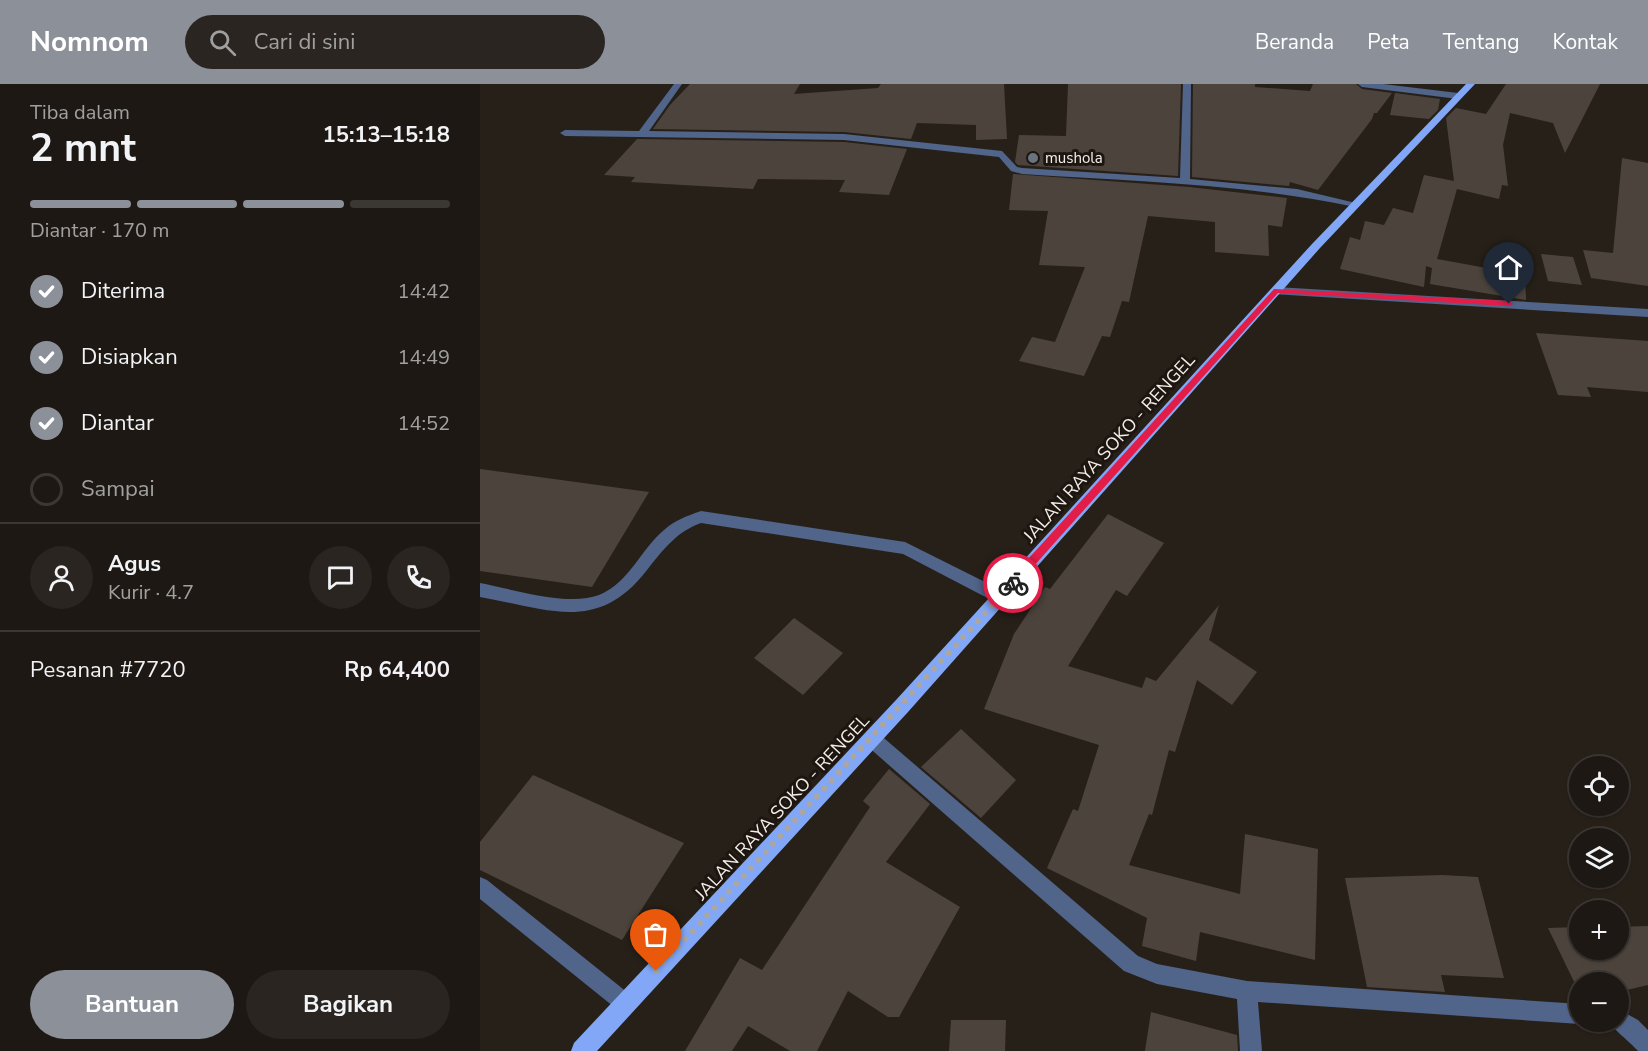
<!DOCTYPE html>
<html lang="id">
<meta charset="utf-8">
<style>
body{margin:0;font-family:"Nunito Sans",sans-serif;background:#2a2521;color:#f1f3f6;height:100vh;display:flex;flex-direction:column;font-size:22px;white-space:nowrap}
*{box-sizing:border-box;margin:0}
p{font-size:20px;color:#a0a0a0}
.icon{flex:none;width:33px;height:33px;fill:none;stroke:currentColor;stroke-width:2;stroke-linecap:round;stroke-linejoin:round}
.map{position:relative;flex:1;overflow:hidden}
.details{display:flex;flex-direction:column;background:#1d1813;width:480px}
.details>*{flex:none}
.tools{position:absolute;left:1089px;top:672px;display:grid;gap:12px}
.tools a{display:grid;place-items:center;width:60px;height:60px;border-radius:50%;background:#1d1813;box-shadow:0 2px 4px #0004,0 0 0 2px #3b3733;font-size:30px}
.pin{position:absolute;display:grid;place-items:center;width:51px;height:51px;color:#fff;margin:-62px -26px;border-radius:50% 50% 50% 0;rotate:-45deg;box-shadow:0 0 6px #0007}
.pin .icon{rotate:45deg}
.courier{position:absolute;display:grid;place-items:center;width:60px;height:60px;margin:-30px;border:4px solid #e11d48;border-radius:50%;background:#fff;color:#222;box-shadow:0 2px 8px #0007}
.headline em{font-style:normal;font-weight:700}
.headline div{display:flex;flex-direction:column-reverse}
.headline{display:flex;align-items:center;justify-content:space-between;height:102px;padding:0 30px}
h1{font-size:39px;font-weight:700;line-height:45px}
.bar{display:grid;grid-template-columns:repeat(4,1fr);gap:9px 6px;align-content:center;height:72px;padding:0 30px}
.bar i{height:8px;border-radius:4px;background:#3b3733}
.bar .active{background:#8c9099}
.bar p{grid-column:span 4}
.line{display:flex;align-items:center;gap:15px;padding:0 30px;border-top:2px solid #3b3733}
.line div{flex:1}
.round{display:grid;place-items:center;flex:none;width:63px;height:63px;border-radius:32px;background:#2a2521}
ol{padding:0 30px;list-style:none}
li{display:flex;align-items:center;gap:18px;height:66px}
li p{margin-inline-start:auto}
li .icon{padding:6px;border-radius:50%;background:#8c9099;color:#fff;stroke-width:4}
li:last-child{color:#a0a0a0}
li i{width:33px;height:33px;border:3px solid #3b3733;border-radius:50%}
.button{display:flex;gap:12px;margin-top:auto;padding:12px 30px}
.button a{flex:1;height:69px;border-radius:36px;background:#8c9099;color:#fff;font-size:24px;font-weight:700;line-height:69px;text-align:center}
.button a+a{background:#2a2521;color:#f1f3f6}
header{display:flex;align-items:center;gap:36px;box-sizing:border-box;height:84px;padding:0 30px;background:#8c9099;color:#fff}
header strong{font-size:28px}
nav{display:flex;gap:33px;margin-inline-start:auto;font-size:21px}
.search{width:420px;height:54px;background:#2a2521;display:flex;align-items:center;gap:15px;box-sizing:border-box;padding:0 21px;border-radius:33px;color:#a0a0a0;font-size:22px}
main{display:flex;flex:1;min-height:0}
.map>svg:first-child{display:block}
.building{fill:#4c443c}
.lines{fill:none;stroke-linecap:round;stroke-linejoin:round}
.lane{fill:#51648a;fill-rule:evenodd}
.street{fill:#51648a;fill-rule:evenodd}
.primary{fill:#81a7f6;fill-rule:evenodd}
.route{fill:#e11d48}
.done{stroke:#aca6a0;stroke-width:6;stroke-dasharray:0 10.8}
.worship-dot{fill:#6b7280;stroke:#1d1610;stroke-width:2}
.labels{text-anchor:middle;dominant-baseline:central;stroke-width:6;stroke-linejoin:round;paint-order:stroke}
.far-poi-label{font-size:15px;fill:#f3eee9;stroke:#1d1610;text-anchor:start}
.street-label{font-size:18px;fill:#f3eee9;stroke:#1d1610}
</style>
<header>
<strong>Nomnom</strong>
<div class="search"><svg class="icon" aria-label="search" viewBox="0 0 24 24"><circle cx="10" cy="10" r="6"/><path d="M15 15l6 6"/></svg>Cari di sini</div>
<nav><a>Beranda</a><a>Peta</a><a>Tentang</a><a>Kontak</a></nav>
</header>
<main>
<section class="details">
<div class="headline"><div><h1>2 mnt</h1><p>Tiba dalam</p></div><em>15:13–15:18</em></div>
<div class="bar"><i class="active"></i><i class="active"></i><i class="active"></i><i></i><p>Diantar · 170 m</p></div>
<ol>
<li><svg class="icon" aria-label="check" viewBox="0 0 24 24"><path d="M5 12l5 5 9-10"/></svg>Diterima<p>14:42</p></li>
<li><svg class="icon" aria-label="check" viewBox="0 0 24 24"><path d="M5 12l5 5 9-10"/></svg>Disiapkan<p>14:49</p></li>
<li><svg class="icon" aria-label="check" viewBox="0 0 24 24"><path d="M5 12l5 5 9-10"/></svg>Diantar<p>14:52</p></li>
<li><i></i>Sampai</li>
</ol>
<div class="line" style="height:108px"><a class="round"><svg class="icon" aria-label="person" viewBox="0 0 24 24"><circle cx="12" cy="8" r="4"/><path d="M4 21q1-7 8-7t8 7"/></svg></a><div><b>Agus</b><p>Kurir · 4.7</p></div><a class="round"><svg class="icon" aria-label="chat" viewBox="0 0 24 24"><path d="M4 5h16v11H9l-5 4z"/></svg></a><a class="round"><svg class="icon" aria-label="phone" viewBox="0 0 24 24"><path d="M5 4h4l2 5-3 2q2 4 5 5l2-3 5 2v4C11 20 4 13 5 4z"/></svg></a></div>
<div class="line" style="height:78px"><div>Pesanan #7720</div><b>Rp 64,400</b></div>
<div class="button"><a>Bantuan</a><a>Bagikan</a></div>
</section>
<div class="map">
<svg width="1168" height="967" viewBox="0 0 1168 967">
<rect width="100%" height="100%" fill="#272019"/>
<g class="building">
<polygon points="210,0 320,0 314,10 398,4 401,0 524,0 527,55 496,56 496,41 437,39 431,55 364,48 173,45 190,21"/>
<polygon points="588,0 701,0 698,92 538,81 535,78 539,51 586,52"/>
<polygon points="713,0 775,0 775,3 830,7 833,0 876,0 882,5 912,9 897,29 894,29 892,35 838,106 810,98 809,102 712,93"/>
<polygon points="1026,0 1120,0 1085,69 1073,39 1030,29 1023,61 1028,102 1022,101 1019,115 977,105 957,175 1045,191 1046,216 950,200 952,184 946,182 944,203 860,185 870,153 880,156 885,137 904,141 913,124 933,129 944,91 974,97 966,34 976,24 1006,30"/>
<polygon points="915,9 960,15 958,26 949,35 910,31"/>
<polygon points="157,55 364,58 427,65 409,111 359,108 365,96 278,95 273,105 151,98 155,93 124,91"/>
<polygon points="1142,74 1168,79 1168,202 1111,194 1103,166 1133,169"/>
<polygon points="533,90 709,103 807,114 802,143 788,141 789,172 735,168 735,138 668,132 649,218 642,217 630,253 622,252 604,292 539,277 552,253 575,258 605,183 559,181 568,127 529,126"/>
<polygon points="1061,170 1093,173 1102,201 1068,197"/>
<polygon points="1056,249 1168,257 1168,308 1107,303 1111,313 1078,311"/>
<polygon points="0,385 169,408 112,503 0,487"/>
<polygon points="628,430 684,459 647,512 636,506 588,582 662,604 666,593 676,597 739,521 729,556 777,588 752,621 717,596 695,668 689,666 672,731 669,730 649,781 760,810 765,750 838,765 835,876 720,848 716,877 662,862 667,834 567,784 593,725 598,727 619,661 504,625 534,550 565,503 570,505"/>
<polygon points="314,534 363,569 323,611 274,574"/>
<polygon points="481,645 536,696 501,734 441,683"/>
<polygon points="409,685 450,720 406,778 480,823 419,933 408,933 368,907 337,967 310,967 268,942 252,967 205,967 260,874 282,886 390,723 383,717"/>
<polygon points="53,691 204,759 142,856 0,786 0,758"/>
<polygon points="962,791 998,793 1024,894 961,891 965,908 887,903 865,794"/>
<polygon points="1168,842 1168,901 1138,908 1138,898 1100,898 1100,910 1068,844 1100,843 1100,866 1138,866 1138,843"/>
<polygon points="671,928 757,951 758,967 665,967"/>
<polygon points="471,936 526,936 525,967 469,967"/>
</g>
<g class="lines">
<g class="lane">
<path d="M221,427L425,458L525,508L528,513L525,518L520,520L515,518L423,470L221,439C196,448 183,466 167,486C118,550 68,525 0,513V499C32,505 88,523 119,511C149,499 161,465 184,446C195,436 207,432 221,427Z"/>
<polygon points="0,793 7,796 153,913 156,920 153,927 146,930 139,927 0,815"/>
</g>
<g class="street">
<path d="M194,0H202L169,47L364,50L522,67L537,83L542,84L700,94L703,0H711L710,95L817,105L880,120L875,123C766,100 653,97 542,90L531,87L519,73L364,56L85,52L80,49L85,46L159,47Z"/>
<polygon points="878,0 903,0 978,9 982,12 978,15 882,3"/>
<polygon points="796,203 1168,225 1168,233 792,210 790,207"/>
<polygon points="392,647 398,649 658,872 677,880 767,897 1100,920 1100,938 1107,938 1100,940 778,918 782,967 760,967 757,915 677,900 644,887 386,661 383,655 386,649"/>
<path d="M1138,925L1158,936L1168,946V967H1158C1152,960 1130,942 1129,938H1138Z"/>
</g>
<polygon class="primary" points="986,0 995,0 840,164 428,628 117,967 91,967 94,959 416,616 832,160"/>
</g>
<polygon class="route" points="794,205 1029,217 1033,220 1029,222 798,209 536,502 529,502 529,496"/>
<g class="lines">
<polyline class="done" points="176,887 533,499"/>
</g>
<circle class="worship-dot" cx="553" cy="74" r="6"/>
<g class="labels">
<g class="far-poi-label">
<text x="565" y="74">mushola</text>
</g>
<g class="street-label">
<text transform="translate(629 364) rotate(-48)">JALAN RAYA SOKO - RENGEL</text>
<text transform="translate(302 723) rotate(-47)">JALAN RAYA SOKO - RENGEL</text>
</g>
</g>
</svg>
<div class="tools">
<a><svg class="icon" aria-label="locate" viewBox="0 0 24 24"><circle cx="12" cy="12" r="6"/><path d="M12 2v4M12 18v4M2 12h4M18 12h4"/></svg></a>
<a><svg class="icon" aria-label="layers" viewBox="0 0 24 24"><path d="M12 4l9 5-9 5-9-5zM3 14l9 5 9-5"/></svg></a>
<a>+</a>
<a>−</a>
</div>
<div class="pin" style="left:176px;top:887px;background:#ea580c"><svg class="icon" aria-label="bag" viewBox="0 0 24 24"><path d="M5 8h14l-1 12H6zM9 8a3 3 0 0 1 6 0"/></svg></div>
<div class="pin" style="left:1029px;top:220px;background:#1f2937"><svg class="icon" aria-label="home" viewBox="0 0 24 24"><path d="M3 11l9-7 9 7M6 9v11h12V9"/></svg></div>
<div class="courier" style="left:533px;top:499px"><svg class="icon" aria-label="bike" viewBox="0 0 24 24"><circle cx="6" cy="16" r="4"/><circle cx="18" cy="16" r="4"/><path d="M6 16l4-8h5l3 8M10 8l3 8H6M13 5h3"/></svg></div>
</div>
</main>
